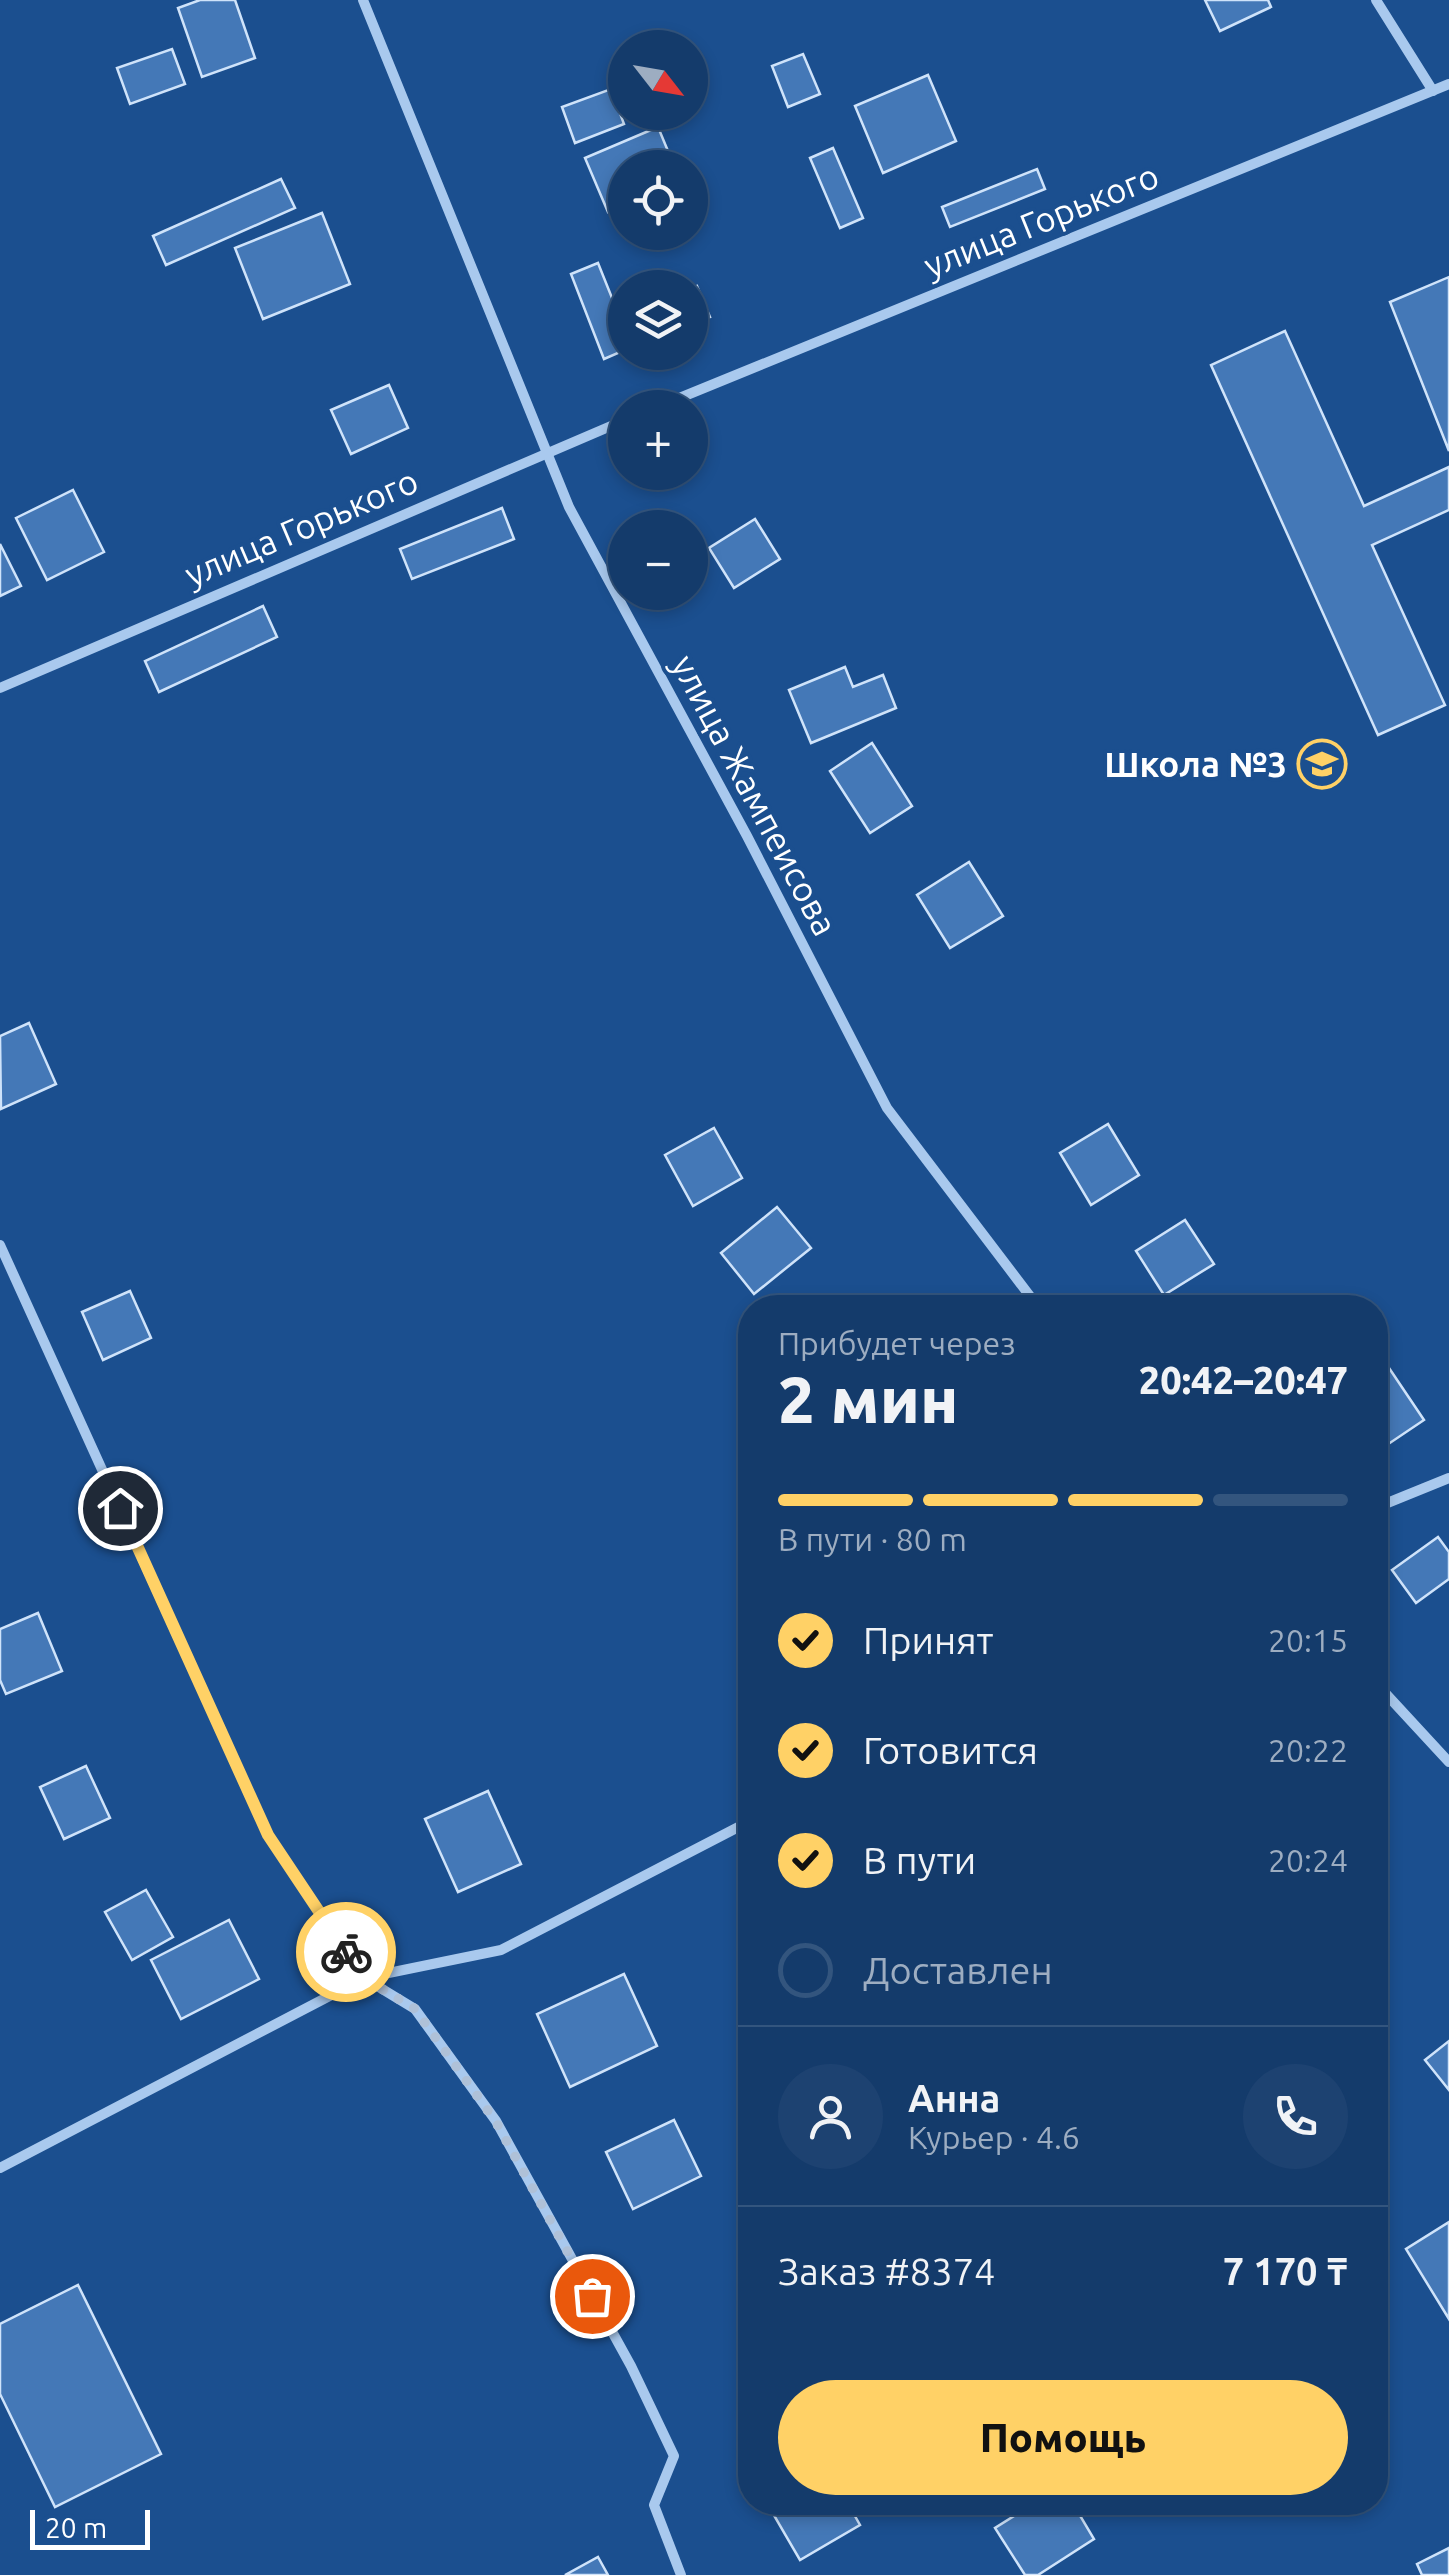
<!DOCTYPE html>
<html lang="ru">
<meta charset="utf-8">
<style>
body{margin:0;font-family:Ubuntu,sans-serif;background:#1d4271;color:#f1f3f6;height:100vh;display:flex;flex-direction:column;font-size:38px;white-space:nowrap}
*{box-sizing:border-box;margin:0}
p{font-size:32px;color:#9dadc1}
.icon{flex:none;width:55px;height:55px;fill:none;stroke:currentColor;stroke-width:2;stroke-linecap:round;stroke-linejoin:round}
.map{position:relative;flex:1;overflow:hidden}
.details{position:absolute;left:738px;top:1295px;width:650px;height:1220px;display:flex;flex-direction:column;background:#143b6b;border-radius:40px;box-shadow:0 5px 15px #0003,0 0 0 2px #33557e}
.details>*{flex:none}
.needle{width:65px;rotate:121deg}
.buttons{position:absolute;left:608px;top:30px;display:grid;gap:20px}
.buttons a{display:grid;place-items:center;width:100px;height:100px;border-radius:50%;background:#143b6b;box-shadow:0 5px 15px #0003,0 0 0 2px #33557e;font-size:50px}
.scale{position:absolute;left:30px;bottom:25px;width:120px;box-sizing:border-box;padding-left:10px;border:5px solid #fff;border-top:0;font-size:28px;line-height:35px;white-space:nowrap;color:#fff;-webkit-text-stroke:8px #1b4f8f;paint-order:stroke}
.pin{position:absolute;display:grid;place-items:center;width:85px;height:85px;color:#fff;margin:-42px;border:5px solid #fff;border-radius:50%;box-shadow:0 2px 10px #0007}
.courier{position:absolute;display:grid;place-items:center;width:100px;height:100px;margin:-50px;border:8px solid #ffd166;border-radius:50%;background:#fff;color:#222;box-shadow:0 2px 12px #0007}
.head em{font-style:normal;font-weight:800}
.head div{display:flex;flex-direction:column-reverse}
.head{display:flex;align-items:center;justify-content:space-between;height:170px;padding:0 40px}
h1{font-size:65px;font-weight:800;line-height:75px}
.bar{display:grid;grid-template-columns:repeat(4,1fr);gap:15px 10px;align-content:center;height:120px;padding:0 40px}
.bar i{height:12px;border-radius:8px;background:#33557e}
.bar .active{background:#ffd166}
.bar p{grid-column:span 4}
.line{display:flex;align-items:center;gap:25px;padding:0 40px;border-top:2px solid #33557e}
.line div{flex:1}
.round{display:grid;place-items:center;flex:none;width:105px;height:105px;border-radius:52px;background:#1d4271}
ol{padding:0 40px;list-style:none}
li{display:flex;align-items:center;gap:30px;height:110px}
li p{margin-inline-start:auto}
li .icon{padding:10px;border-radius:50%;background:#ffd166;color:#111;stroke-width:4}
li:last-child{color:#9dadc1}
li i{width:55px;height:55px;border:5px solid #33557e;border-radius:50%}
.cta{display:flex;gap:20px;margin-top:auto;padding:20px 40px}
.cta a{flex:1;height:115px;border-radius:60px;background:#ffd166;color:#111;font-size:40px;font-weight:800;line-height:115px;text-align:center}
.map>svg:first-child{display:block}
.building{fill:#4478b7;stroke:#cfe3fa;stroke-width:2.5}
.lines{fill:none;stroke-linecap:round;stroke-linejoin:round}
.street{stroke:#a9c9ee;stroke-width:10}
.done{stroke:#afc1d8;stroke-width:10;stroke-dasharray:0 18}
.route{stroke:#ffd166;stroke-width:12}
.labels{text-anchor:middle;dominant-baseline:central;stroke-width:8;stroke-linejoin:round;paint-order:stroke}
.street-label{font-size:35px;fill:#fff;stroke:#1b4f8f}
.poi-label{font-size:35px;font-weight:bold;fill:#fff;stroke:#1b4f8f;text-anchor:end}
</style>
<div class="map">
<svg width="1449" height="2575" viewBox="0 0 1449 2575">
<rect width="100%" height="100%" fill="#1b4f8f"/>
<g class="building">
<polygon points="200,0 235,0 255,58 202,77 178,8"/>
<polygon points="1205,0 1268,0 1271,7 1220,31"/>
<polygon points="172,49 185,84 130,104 117,68"/>
<polygon points="803,54 820,94 788,107 772,66"/>
<polygon points="928,75 956,141 883,173 855,106"/>
<polygon points="611,89 624,124 575,143 562,107"/>
<polygon points="658,127 675,168 625,168 625,205 608,212 585,158"/>
<polygon points="833,148 863,218 840,228 810,158"/>
<polygon points="1037,169 1045,189 950,227 942,207"/>
<polygon points="281,179 295,208 166,265 153,236"/>
<polygon points="322,213 350,284 263,319 235,248"/>
<polygon points="598,263 620,318 625,316 625,350 604,359 571,274"/>
<polygon points="1449,277 1449,451 1390,302"/>
<polygon points="697,286 710,317 690,324 690,289"/>
<polygon points="1285,331 1364,506 1449,467 1449,510 1372,545 1445,705 1378,735 1211,365"/>
<polygon points="389,385 408,428 351,454 331,410"/>
<polygon points="73,490 104,552 47,580 16,518"/>
<polygon points="502,508 514,539 412,579 400,549"/>
<polygon points="755,519 780,559 734,588 709,548"/>
<polygon points="0,544 21,586 0,596"/>
<polygon points="263,606 277,637 159,692 145,661"/>
<polygon points="845,667 853,687 883,675 896,708 811,743 789,690"/>
<polygon points="872,743 912,806 870,833 830,771"/>
<polygon points="969,862 1003,916 950,948 917,895"/>
<polygon points="29,1023 56,1084 1,1109 0,1036"/>
<polygon points="1108,1124 1139,1175 1091,1205 1060,1153"/>
<polygon points="714,1128 742,1178 693,1206 665,1155"/>
<polygon points="777,1207 811,1248 754,1294 721,1253"/>
<polygon points="1185,1220 1214,1264 1164,1295 1136,1251"/>
<polygon points="130,1291 151,1338 103,1360 82,1312"/>
<polygon points="1385,1362 1424,1420 1375,1453 1375,1369"/>
<polygon points="1438,1537 1449,1552 1449,1579 1416,1603 1392,1570"/>
<polygon points="38,1613 62,1671 6,1694 0,1680 0,1629"/>
<polygon points="86,1766 110,1818 64,1839 40,1787"/>
<polygon points="488,1791 521,1864 458,1892 425,1819"/>
<polygon points="146,1890 173,1937 132,1960 105,1912"/>
<polygon points="229,1920 259,1979 181,2019 151,1960"/>
<polygon points="624,1974 657,2046 570,2087 537,2014"/>
<polygon points="1449,2041 1449,2090 1425,2060"/>
<polygon points="674,2120 701,2176 633,2209 606,2152"/>
<polygon points="1449,2222 1449,2319 1406,2249"/>
<polygon points="78,2285 161,2454 55,2507 0,2394 0,2324"/>
<polygon points="774,2502 847,2502 860,2525 800,2560 768,2505"/>
<polygon points="1036,2502 1072,2502 1094,2539 1038,2575 1025,2575 995,2528"/>
<polygon points="1449,2548 1449,2575 1422,2575 1417,2564"/>
<polygon points="598,2557 608,2575 565,2575"/>
</g>
<g class="lines">
<g class="street">
<polyline points="363,0 569,507 747,836 887,1108 1039,1308"/>
<polyline points="1376,0 1433,91"/>
<polyline points="655,408 1449,84"/>
<polyline points="0,688 625,420"/>
<polyline points="0,1245 268,1835 364,1978 415,2009 496,2121 631,2366 674,2456 654,2505 681,2575"/>
<polyline points="1375,1508 1449,1478"/>
<polyline points="1375,1682 1449,1762"/>
<polyline points="0,2168 364,1978 501,1950 750,1821"/>
</g>
</g>
<g class="lines">
<polyline class="done" points="346,1952 364,1978 415,2009 496,2122 592,2296"/>
<polyline class="route" points="120,1508 268,1835 346,1952"/>
</g>
<defs>
<g id="school-ring" transform="scale(2.5)"><circle r="9.5" fill="#1b4f8f" stroke="#ffd166" stroke-width="1.5"/><path d="M0-5L7-2L0 1L-7-2ZM-4 1L0 2.5L4 1V4Q0 6-4 4Z" fill="#ffd166"/></g>
</defs>
<g fill-rule="evenodd">
<use href="#school-ring" x="1322" y="764"/>
</g>
<g class="labels">
<g class="street-label">
<text transform="translate(1041 220) rotate(-22)">улица Горького</text>
<text transform="translate(301 527) rotate(-23)">улица Горького</text>
<text transform="translate(755 795) rotate(62)">улица Жампеисова</text>
</g>
<g class="poi-label">
<text x="1287" y="764">Школа №3</text>
</g>
</g>
</svg>
<div class="buttons">
<a><svg class="needle" viewBox="-14 -14 28 28"><path d="M0-13l5 13h-10z" fill="#e53935"/><path d="M0 13l5-13h-10z" fill="#9dadc1"/></svg></a>
<a><svg class="icon" aria-label="locate" viewBox="0 0 24 24"><circle cx="12" cy="12" r="6"/><path d="M12 2v4M12 18v4M2 12h4M18 12h4"/></svg></a>
<a><svg class="icon" aria-label="layers" viewBox="0 0 24 24"><path d="M12 4l9 5-9 5-9-5zM3 14l9 5 9-5"/></svg></a>
<a>+</a>
<a>−</a>
</div>
<div class="scale">20 m</div>
<div class="pin" style="left:592px;top:2296px;background:#ea580c"><svg class="icon" aria-label="bag" viewBox="0 0 24 24"><path d="M5 8h14l-1 12H6zM9 8a3 3 0 0 1 6 0"/></svg></div>
<div class="pin" style="left:120px;top:1508px;background:#1f2937"><svg class="icon" aria-label="home" viewBox="0 0 24 24"><path d="M3 11l9-7 9 7M6 9v11h12V9"/></svg></div>
<div class="courier" style="left:346px;top:1952px"><svg class="icon" aria-label="bike" viewBox="0 0 24 24"><circle cx="6" cy="16" r="4"/><circle cx="18" cy="16" r="4"/><path d="M6 16l4-8h5l3 8M10 8l3 8H6M13 5h3"/></svg></div>
<section class="details">
<div class="head"><div><h1>2 мин</h1><p>Прибудет через</p></div><em>20:42–20:47</em></div>
<div class="bar"><i class="active"></i><i class="active"></i><i class="active"></i><i></i><p>В пути · 80 m</p></div>
<ol>
<li><svg class="icon" aria-label="check" viewBox="0 0 24 24"><path d="M5 12l5 5 9-10"/></svg>Принят<p>20:15</p></li>
<li><svg class="icon" aria-label="check" viewBox="0 0 24 24"><path d="M5 12l5 5 9-10"/></svg>Готовится<p>20:22</p></li>
<li><svg class="icon" aria-label="check" viewBox="0 0 24 24"><path d="M5 12l5 5 9-10"/></svg>В пути<p>20:24</p></li>
<li><i></i>Доставлен</li>
</ol>
<div class="line" style="height:180px"><a class="round"><svg class="icon" aria-label="person" viewBox="0 0 24 24"><circle cx="12" cy="8" r="4"/><path d="M4 21q1-7 8-7t8 7"/></svg></a><div><b>Анна</b><p>Курьер · 4.6</p></div><a class="round"><svg class="icon" aria-label="phone" viewBox="0 0 24 24"><path d="M5 4h4l2 5-3 2q2 4 5 5l2-3 5 2v4C11 20 4 13 5 4z"/></svg></a></div>
<div class="line" style="height:130px"><div>Заказ #8374</div><b>7 170 ₸</b></div>
<div class="cta"><a>Помощь</a></div>
</section>
</div>
